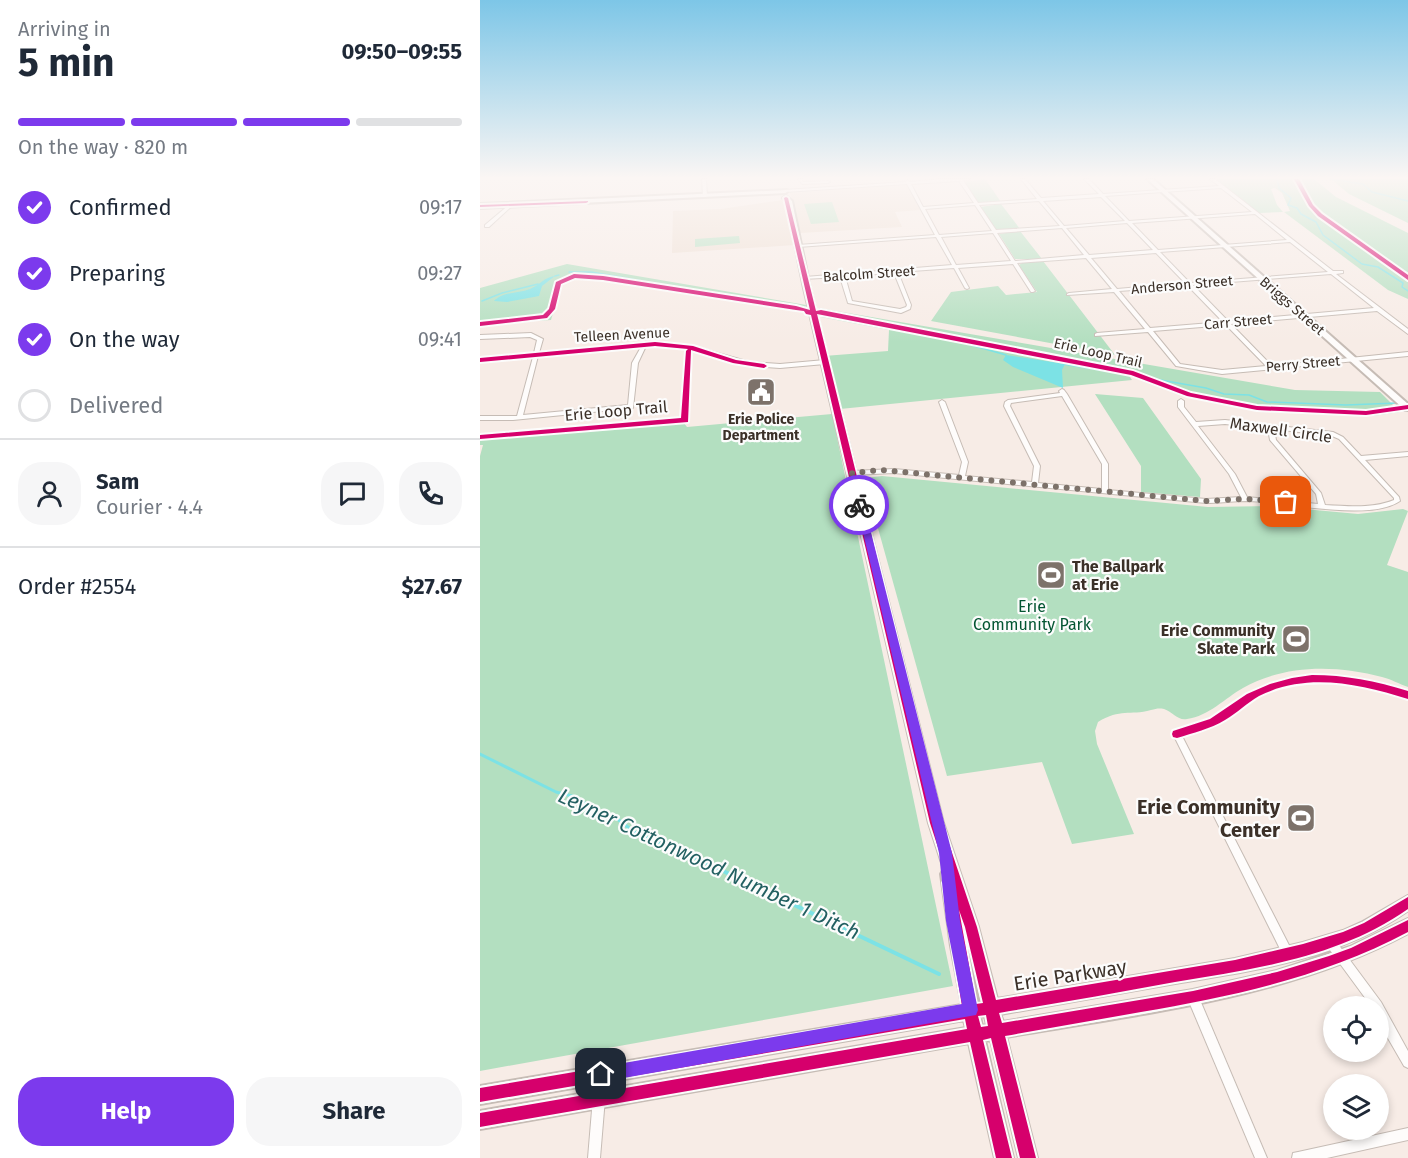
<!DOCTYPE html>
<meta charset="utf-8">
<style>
body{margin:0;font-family:"Fira Sans",sans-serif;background:#f6f6f7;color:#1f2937;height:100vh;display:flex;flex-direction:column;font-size:22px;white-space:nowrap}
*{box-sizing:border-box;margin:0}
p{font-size:20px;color:#747a83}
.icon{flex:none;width:33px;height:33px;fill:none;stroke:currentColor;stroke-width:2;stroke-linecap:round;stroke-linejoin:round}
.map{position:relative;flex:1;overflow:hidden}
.side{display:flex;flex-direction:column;background:#fff;width:480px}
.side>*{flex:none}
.controls{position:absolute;left:843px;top:996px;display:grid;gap:12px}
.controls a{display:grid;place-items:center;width:66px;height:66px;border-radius:50%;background:#fff;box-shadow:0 3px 9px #0003;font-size:30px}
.pin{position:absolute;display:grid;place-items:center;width:51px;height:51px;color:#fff;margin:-26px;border-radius:12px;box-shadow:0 3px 9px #0006}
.courier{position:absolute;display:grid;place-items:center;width:60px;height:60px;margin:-30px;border:4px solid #7c3aed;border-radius:50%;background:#fff;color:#222;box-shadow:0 2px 8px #0007}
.overview em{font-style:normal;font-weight:700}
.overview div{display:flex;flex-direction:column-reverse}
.overview{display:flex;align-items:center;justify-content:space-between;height:102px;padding:0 18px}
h1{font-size:39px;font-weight:700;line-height:45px}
.bar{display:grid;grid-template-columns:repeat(4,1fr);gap:9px 6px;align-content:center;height:72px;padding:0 18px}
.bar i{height:8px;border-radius:4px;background:#e0e1e3}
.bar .selected{background:#7c3aed}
.bar p{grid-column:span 4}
.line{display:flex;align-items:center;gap:15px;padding:0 18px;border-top:2px solid #e0e1e3}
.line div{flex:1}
.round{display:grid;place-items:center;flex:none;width:63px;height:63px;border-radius:24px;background:#f6f6f7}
ol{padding:0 18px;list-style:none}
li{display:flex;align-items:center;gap:18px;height:66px}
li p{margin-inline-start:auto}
li .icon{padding:6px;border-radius:50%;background:#7c3aed;color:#fff;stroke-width:4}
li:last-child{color:#747a83}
li i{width:33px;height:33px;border:3px solid #e0e1e3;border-radius:50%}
.button{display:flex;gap:12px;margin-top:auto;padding:12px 18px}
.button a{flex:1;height:69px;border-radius:24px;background:#7c3aed;color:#fff;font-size:24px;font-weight:700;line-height:69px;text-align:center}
.button a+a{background:#f6f6f7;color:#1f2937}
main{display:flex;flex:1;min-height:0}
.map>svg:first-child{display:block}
.education{fill:#eedfd3}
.green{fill:#b3dfc0}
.water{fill:#7ce2e5}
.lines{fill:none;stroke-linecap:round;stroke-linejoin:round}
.stream-far2{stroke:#7ce2e5;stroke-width:1.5}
.stream-far1{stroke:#7ce2e5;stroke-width:3}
.stream{stroke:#7ce2e5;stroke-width:4}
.street-casing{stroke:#c6bcb5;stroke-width:2}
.secondary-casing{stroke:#c6bcb5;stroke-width:4}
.street{fill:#fefcfb;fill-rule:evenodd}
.secondary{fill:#fefcfb;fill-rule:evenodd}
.cycleway-casing{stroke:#fcfcfc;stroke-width:4}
.cycleway{fill:#d6006c;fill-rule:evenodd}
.route{fill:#7c3aed}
.done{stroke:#7d726a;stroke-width:6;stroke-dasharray:0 10.8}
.labels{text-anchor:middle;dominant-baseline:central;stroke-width:4.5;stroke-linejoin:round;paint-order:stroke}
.far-street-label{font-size:14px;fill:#3b3028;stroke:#fcfcfc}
.far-poi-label{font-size:14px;font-weight:bold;fill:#3b3028;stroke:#fcfcfc}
.street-label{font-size:16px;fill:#3b3028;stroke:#fcfcfc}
.poi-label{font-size:16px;font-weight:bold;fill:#3b3028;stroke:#fcfcfc;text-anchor:start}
.park-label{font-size:16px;fill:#035532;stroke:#fcfcfc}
.near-poi-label{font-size:20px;font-weight:bold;fill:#3b3028;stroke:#fcfcfc;text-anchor:end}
.near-street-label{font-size:20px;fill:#3b3028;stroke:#fcfcfc}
.near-water-label{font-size:21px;font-style:italic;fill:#236062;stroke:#fcfcfc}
</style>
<main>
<section class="side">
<div class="overview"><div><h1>5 min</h1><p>Arriving in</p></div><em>09:50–09:55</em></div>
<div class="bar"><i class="selected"></i><i class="selected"></i><i class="selected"></i><i></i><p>On the way · 820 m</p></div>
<ol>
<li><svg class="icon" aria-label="check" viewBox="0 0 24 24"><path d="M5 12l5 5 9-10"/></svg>Confirmed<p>09:17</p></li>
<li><svg class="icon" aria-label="check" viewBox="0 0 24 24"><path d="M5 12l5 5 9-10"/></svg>Preparing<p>09:27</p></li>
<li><svg class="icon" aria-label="check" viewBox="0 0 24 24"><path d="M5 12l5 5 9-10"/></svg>On the way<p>09:41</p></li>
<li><i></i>Delivered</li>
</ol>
<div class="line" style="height:108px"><a class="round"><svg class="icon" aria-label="person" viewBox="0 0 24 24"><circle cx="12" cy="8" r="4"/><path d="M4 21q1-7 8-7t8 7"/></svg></a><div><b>Sam</b><p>Courier · 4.4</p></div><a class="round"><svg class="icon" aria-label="chat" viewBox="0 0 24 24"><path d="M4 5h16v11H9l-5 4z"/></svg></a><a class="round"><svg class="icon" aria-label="phone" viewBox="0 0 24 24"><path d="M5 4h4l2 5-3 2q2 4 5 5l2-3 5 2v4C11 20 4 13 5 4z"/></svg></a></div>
<div class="line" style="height:78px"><div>Order #2554</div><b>$27.67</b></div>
<div class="button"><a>Help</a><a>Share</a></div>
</section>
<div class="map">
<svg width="928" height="1158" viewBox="0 0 928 1158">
<rect width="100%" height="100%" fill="#f7ece6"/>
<g class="education">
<polygon points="427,185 440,210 415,212 422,227 320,233 310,193"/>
<polygon points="303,200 315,245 192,253 193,211 241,209"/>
</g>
<g class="green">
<polygon points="505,179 521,202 497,202 484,182"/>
<polygon points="735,179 834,179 856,197 928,233 928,299 908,290 804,212 810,211 802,193 795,188 791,189 797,205 803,212 779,213"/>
<polygon points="851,179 928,179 928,223 869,194"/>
<polygon points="352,202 359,222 331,224 324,204"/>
<polygon points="521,204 540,229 515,229 500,207"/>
<polygon points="540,231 562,259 535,259 519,234"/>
<polygon points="259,236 260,243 215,247 215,239"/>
<polygon points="563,261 635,355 451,321 471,292 518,286 526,295 557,292 539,265 542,263"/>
<polygon points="87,264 326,305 325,310 323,312 128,279 101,277 82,282 71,320 0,324 0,288"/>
<polygon points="339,308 815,390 900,392 920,412 893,416 795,412 710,397 648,374 652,380 360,409 344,356 408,351 409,330 341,317"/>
<polygon points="615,394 663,398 721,479 720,497 661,492 661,466"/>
<polygon points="352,414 473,986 0,1071 0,456 3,445 0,445 0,436 43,432 44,436 201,419 207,427"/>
<path d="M402,476L728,507L792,506L878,514L923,509L928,511L907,565L928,572V687C919,684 911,679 902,677C857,665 805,664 763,688C745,698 729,716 707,719C698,721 693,712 684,709C678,708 676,709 671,710C649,716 641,708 618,722L615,731L617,744L654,834L592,844L562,762L467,776L384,478Z"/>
</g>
<g class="water">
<path d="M75,276L62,286L59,296L27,302L14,301C24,291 38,294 50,289C60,285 64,277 75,276Z"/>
<polygon points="526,355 585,364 582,370 583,388 533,367 523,360"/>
</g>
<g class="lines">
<g class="stream-far2">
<polyline points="797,179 799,188 811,198 808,205 817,208 821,214 836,222 843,235 882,264 898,267 923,283 922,287 928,291"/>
<polyline points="850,179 883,184 892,192 928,201"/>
<polyline points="89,272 111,272 207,289"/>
<polyline points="75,276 79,275"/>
<polyline points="207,291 324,311"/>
<polyline points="2,301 22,293 58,284"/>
<polyline points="345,315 453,334 526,355"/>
<polyline points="583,364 664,377"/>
<polyline points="669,378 726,388 744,394 769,395 787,402 866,405 917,403"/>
</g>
<polyline class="stream-far1" points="0,754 76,792 96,797 120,814 132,815 157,834 220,859"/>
<polyline class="stream" points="216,858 459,974"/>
<g class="street-casing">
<g id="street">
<polygon points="222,179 226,179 227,196 225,197 223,196"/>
<polygon points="318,179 322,179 323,182 348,181 350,182 348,183 322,184"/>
<path d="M463,179H490L483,180L498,203L557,199L541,179H545L561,198L619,194L604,179H609L623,194L739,186L730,179H735L853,271H863V273L856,274L928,329V334L897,311L751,324L792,366L928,352V356L742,374L696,366L668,332L615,336V334L617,333L665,329L634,292L587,295V294L589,293L632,289L606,258L537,263L555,291L553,292H551L533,264L478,268L489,288L487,289L485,288L474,268L418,272L431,305L430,309L421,313L368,303L360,277L323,279V277H325L472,265L456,237L318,247L316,246L318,245L455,235L427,184L305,192L303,191L304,190L426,182L425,181L427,180L429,182ZM479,181L494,203L443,207L431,184ZM741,188L772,212L649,221L625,196ZM621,197L645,221L584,226L563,201ZM559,201L580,226L516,230L499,205ZM495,205L512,231L459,235L445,209ZM775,214L807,240L678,250L652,223ZM647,223L673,250L609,255L586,228ZM582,228L604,255L535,261L517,233ZM513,233L531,261L476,265L461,237ZM810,242L848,272L710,283L680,252ZM676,253L705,283L637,289L611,258ZM414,273L427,305L426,307L420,309L372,301L365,276ZM851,274L894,308L748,321L713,285ZM708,286L743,322L670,328L639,291ZM746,325L786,366L742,370L700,364L673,331Z"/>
<polygon points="30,204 33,205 9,227 5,227 5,225"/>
<path d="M51,333L63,339L59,353L175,342L213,346L270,362L300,364L345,360L348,362L345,364L300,368L270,366L213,350L175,346H166L158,363L153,408L33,420H0V416H37L53,357L0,362V358L54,353L57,340L50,337L0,339V335ZM161,347L152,363L148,405L43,415L58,356Z"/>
<path d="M582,389L584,390L587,394L628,464V490L726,499L761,497L749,474L698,407V401L701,399L704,401V407L716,422L745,420L853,432L863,437L881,456L928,452V456L885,460L919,497L920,501C890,522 806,502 768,501C754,501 740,503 726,503L414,473L372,475L369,473L372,471L414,469L479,475L482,462L459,402L462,400L465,402L488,462L485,476L552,482L554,466L524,406L525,402L528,400L580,393L579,391ZM582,396L622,464V489L558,483L560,466L530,406L531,403ZM745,424L788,429L790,440L836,494L838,504L767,497L755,474L718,426ZM794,429L852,436L859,439L914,498V500C892,509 868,506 845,505L841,493L796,440Z"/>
<path d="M832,676C865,676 896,682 928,692V698C879,683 828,672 780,695C768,701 759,710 749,717C735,726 719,731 702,736L812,951L813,954L812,957L808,959L804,957L693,734L694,732C711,727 727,722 742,713C752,706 762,697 773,692C792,682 811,678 832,676Z"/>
<polygon points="851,938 855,940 901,1002 928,1051 928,1068 924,1066 898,1021 898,1006 891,1006 847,946 846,943 847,940"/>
<polygon points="713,992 717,993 787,1158 775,1158 707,997 709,993"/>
<polygon points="121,1068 125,1070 127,1074 120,1158 108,1158 115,1074 117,1070"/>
<polygon points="928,1128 928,1140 847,1158 812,1158 813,1153 818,1152"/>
</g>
</g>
<g class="secondary-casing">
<g id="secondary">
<polygon points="667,179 673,179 928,404 928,410 925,410"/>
<polygon points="307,190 307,192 305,193 0,208 0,204"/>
<path d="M306,196L312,201L330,288L463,823L498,927L517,999L755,959L823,943L863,931L883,922L928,896V910C860,958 775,970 695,983C637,993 579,1003 520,1014L523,1022L713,990L797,971L870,947L928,919V933C805,999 662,1013 526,1037L557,1158H539L511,1040L505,1041L533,1158H515L489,1043L0,1129V1111L486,1028L484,1020L0,1104V1086L482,1005L471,946L461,874L464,869L449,823L324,288L306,201L303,198ZM482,923L484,927L501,1002L497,1003ZM505,1016L507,1025L502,1026L500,1017Z"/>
</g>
</g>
<use href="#street" class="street"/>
<use href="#secondary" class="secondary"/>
<g class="cycleway-casing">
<g id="cycleway">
<polygon points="814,179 819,179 833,205 842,214 928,275 928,280 838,216 829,206"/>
<path d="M306,197L308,198L336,311L341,310L653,371L711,393L777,406L886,411L928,405V409L886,415L777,410L707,396L651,375L337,314L462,823L497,927L516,1000L755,960L823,944L863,932L884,923L928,897V909C860,957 775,969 695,982C636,993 578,1003 519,1013L522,1023L713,991L797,972L849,956L871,948L928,920V932C844,977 753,996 661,1012C616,1020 570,1028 525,1036L556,1158H540L511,1038L503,1040L532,1158H516L490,1042L0,1127V1113L487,1029L485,1019L0,1102V1088L482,1006L473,952L463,883L465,879L468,878L450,823L331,315L326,314L324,311L316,310L123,280L95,278L81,284L75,309L67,318L0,326V322L63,315L69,309L76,282L94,274L123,276L316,306L330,310L304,198ZM479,910L485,927L503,1003L496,1004ZM506,1015L508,1026L501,1027L498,1016Z"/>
<polygon points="108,201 108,202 106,203 0,207 0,205"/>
<polygon points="175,342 213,346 256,360 284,364 287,366 284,368 253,363 211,350 208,422 0,439 0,435 201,418 206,351 208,349 175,346 0,362 0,358"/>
<path d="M832,675C865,675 896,681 928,691V699C879,684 827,672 779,696C767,703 757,713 745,720C730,729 713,733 697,738L693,737L692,734L693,731L730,719L767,694L790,684L812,678Z"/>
</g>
</g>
<use href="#cycleway" class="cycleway"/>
</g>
<linearGradient id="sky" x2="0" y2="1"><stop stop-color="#7dc6e7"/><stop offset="0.52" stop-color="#fbf6f4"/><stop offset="1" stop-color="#fbf6f4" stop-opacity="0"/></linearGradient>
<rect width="928" height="342" fill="url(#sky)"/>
<polygon class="route" points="376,503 384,505 472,853 480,921 498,1010 496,1015 121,1082 115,1080 113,1074 115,1069 121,1067 482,1004 466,921 459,853"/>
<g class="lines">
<polyline class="done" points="379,505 372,473 401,470 726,501 765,499 806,502"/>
</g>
<defs>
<g id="civic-square" transform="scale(1.5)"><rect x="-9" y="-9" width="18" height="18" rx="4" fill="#7d726a" stroke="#fcfcfc"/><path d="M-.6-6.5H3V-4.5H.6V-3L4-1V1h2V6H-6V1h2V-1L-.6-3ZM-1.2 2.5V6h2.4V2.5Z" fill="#fff"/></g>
<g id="stadium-square" transform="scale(1.5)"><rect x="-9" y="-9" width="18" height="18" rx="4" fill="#7d726a" stroke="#fcfcfc"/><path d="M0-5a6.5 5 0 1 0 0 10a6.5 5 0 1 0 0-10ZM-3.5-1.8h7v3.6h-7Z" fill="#fff"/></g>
</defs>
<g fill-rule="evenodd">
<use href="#civic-square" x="281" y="392"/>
<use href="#stadium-square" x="571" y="575"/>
<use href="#stadium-square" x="816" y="639"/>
<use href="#stadium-square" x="821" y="818"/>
</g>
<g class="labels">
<g class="far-street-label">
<text transform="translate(389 274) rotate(-4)">Balcolm Street</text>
<text transform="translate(702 285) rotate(-5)">Anderson Street</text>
<text transform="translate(812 306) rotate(41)">Briggs Street</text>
<text transform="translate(758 322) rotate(-5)">Carr Street</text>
<text transform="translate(142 335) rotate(-3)">Telleen Avenue</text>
<text transform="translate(618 353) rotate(13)">Erie Loop Trail</text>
<text transform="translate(823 364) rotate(-5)">Perry Street</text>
</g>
<g class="far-poi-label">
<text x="281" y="419">Erie Police<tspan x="281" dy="16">Department</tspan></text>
</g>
<g class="street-label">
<text transform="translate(136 411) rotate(-5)">Erie Loop Trail</text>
<text transform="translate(801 430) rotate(8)">Maxwell Circle</text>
</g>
<g class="poi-label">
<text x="592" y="566">The Ballpark<tspan x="592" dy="18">at Erie</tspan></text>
<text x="795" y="630" text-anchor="end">Erie Community<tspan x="795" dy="18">Skate Park</tspan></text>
</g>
<g class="park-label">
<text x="552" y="606">Erie<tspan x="552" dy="18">Community Park</tspan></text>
</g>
<g class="near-poi-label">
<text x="800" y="807">Erie Community<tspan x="800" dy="23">Center</tspan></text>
</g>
<g class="near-street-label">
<text transform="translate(590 975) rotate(-9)">Erie Parkway</text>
</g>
<g class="near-water-label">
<text transform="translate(229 864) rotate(25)">Leyner Cottonwood Number 1 Ditch</text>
</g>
</g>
</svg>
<div class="controls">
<a><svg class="icon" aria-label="locate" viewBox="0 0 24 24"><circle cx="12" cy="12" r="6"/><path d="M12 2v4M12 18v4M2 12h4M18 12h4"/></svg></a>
<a><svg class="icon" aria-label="layers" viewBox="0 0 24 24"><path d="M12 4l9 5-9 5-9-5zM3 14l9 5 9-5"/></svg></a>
</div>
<div class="pin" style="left:806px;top:502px;background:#ea580c"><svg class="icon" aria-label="bag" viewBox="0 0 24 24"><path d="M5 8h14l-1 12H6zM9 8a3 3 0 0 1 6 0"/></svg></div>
<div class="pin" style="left:121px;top:1074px;background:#1f2937"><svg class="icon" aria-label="home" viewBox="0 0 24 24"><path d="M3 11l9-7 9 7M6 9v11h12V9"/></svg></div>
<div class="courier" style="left:379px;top:505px"><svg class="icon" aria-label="bike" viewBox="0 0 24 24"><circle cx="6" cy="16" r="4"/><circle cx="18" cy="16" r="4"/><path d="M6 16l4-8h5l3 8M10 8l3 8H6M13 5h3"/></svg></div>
</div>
</main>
